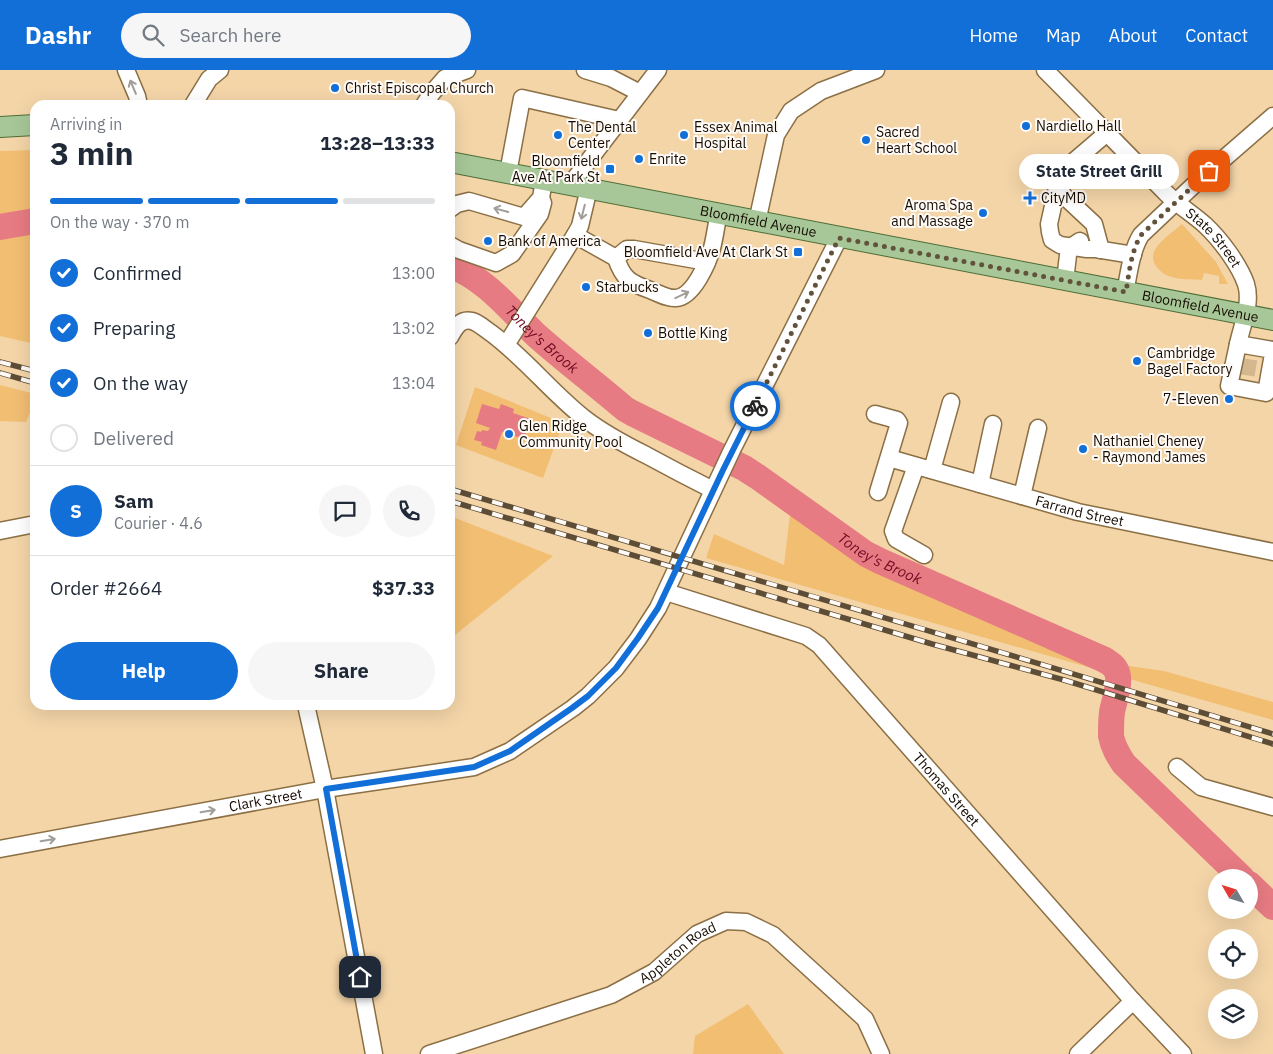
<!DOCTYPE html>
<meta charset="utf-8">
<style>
body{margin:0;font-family:"IBM Plex Sans",sans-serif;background:#f6f6f7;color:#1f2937;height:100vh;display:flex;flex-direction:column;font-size:19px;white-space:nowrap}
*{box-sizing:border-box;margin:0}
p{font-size:16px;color:#747a83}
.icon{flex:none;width:28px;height:28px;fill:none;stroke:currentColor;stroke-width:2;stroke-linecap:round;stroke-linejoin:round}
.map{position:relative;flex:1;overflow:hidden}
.drawer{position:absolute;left:30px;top:30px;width:425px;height:610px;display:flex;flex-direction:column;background:#fff;border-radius:15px;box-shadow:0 5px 20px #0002}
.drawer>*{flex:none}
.needle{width:32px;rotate:309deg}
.controls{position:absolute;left:1208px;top:799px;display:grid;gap:10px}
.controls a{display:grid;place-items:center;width:50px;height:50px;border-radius:50%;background:#fff;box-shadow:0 5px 20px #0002;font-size:25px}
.pin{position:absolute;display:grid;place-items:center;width:42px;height:42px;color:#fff;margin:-21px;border-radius:10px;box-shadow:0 2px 8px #0006}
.courier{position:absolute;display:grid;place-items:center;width:50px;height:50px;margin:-25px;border:4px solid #136fd8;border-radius:50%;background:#fff;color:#222;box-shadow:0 1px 6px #0007}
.bubble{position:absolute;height:35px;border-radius:18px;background:#fff;box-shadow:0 5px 20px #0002;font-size:16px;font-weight:700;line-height:35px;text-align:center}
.head em{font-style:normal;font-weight:700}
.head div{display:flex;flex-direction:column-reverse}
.head{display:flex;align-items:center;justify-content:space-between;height:85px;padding:0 20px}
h1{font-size:32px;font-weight:700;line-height:38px}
.bar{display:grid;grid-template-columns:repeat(4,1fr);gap:8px 5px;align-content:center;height:60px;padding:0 20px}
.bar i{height:6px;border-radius:4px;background:#e0e1e3}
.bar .active{background:#136fd8}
.bar p{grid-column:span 4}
.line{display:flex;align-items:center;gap:12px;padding:0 20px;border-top:1px solid #e0e1e3}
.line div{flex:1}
.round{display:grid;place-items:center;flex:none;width:52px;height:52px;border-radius:26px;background:#f6f6f7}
ol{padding:0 20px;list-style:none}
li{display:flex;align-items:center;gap:15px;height:55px}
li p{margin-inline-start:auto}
li .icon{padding:5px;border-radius:50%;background:#136fd8;color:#fff;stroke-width:4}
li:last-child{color:#747a83}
li i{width:28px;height:28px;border:2px solid #e0e1e3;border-radius:50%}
.primary-button{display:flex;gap:10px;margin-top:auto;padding:10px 20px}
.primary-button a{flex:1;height:58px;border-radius:30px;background:#136fd8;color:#fff;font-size:20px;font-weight:700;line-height:58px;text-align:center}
.primary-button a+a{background:#f6f6f7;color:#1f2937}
header{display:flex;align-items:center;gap:30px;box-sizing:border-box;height:70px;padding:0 25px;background:#136fd8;color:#fff}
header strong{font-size:24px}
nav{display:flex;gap:28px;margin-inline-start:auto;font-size:18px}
.search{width:350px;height:45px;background:#f6f6f7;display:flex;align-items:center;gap:12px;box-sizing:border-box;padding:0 18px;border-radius:28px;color:#747a83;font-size:19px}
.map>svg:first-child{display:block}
.green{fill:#f1be72}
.water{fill:#e77b83}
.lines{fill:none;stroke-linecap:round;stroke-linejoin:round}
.river{stroke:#e77b83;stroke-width:26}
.minor-tunnel{stroke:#d3b78f;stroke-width:16;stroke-dasharray:16 8;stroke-linecap:butt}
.minor-casing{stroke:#8b6f45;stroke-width:19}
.major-casing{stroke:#4e6d36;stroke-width:22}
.minor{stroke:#fff;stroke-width:16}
.major{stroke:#a7c798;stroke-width:20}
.rail-casing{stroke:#5d4c36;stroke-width:5.5}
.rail{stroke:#fefaf6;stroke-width:4;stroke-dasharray:11;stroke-linecap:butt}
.oneway{stroke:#a19d99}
.done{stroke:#63523b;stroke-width:5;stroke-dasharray:0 9}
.route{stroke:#136fd8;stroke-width:6}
.poi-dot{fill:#136fd8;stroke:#fefaf6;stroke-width:2}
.labels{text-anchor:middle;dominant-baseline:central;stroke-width:4;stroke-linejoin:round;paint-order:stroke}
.poi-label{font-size:14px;fill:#150b00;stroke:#fefaf6;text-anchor:start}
.street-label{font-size:14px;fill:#150b00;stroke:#fefaf6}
.water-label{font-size:15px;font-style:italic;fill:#6f0b22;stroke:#fefaf6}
</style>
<header>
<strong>Dashr</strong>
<div class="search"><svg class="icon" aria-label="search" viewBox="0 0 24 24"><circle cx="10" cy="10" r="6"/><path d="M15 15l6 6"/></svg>Search here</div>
<nav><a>Home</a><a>Map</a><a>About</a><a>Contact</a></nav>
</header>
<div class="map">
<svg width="1273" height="984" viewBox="0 0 1273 984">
<rect width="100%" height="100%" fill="#f4d5a8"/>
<g class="green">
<polygon points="35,80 35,274 0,266 0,81"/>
<path d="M1182,154L1216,192L1228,214H1219V206L1204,203L1202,210C1186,209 1166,211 1156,196C1152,190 1152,184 1156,178C1162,169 1174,161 1182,154Z"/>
<polygon points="0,315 35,324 35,331 26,352 0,351"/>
<polygon points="475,317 563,353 543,408 456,375"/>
<polygon points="801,432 873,484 914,500 1129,596 1164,601 1273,632 1273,650 706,488 714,464 784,495 790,444"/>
<polygon points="450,446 553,486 450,569"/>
<polygon points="748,934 784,984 693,984 695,966"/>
</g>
<polygon class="water" points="482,334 499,339 501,334 514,339 513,343 531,349 524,369 502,362 496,380 481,375 482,372 474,370 477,361 481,362 482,360 488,361 490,358 476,353"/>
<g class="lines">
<g class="river">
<polyline points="0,157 35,151"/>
<path id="s1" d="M450,195C487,210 508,238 536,265C564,290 596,314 625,339L632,343L744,398L758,407L866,484L880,491L1105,590C1109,593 1114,595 1116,600C1122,611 1114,631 1112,642C1111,650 1111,658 1111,666C1113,677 1118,685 1124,694L1242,808"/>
<polyline points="1249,814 1273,837"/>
</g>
<polyline class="minor-tunnel" points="1240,296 1259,299"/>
<g class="minor-casing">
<g id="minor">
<polyline points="126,0 137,26 139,35"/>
<polyline points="585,0 611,8 640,23"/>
<path id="s2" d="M1045,0C1086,41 1126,83 1167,124C1179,136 1193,144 1205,155C1220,169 1239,194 1246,214C1252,233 1242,255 1238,274"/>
<polyline points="193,35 209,9 220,0"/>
<polyline points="424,35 432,23 445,8 467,0"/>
<polyline points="1107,63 1066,98 1059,109 1049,154 1050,162 1052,170 1060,175 1087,179 1096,179 1133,185"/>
<polyline points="508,103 522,28 619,50"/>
<polyline points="570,115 658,0"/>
<polyline points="1057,115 1064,126 1094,154 1101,180"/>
<polyline points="450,139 457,134 469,131 524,147 539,130"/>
<polyline points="757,152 776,65 791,41 821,21 876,0"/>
<polyline points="575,165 616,188 627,179 634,179 707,192"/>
<polyline points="450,175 459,180 496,193 512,184 540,144 543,133 541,128 544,110"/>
<path d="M616,188C623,209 630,213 650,220C658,223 668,229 676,228C693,227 708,193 712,178C715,167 716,155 719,144"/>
<polyline points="1065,211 1068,185 1071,177 1080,171"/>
<path d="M1125,222C1129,204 1131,181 1141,165L1197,112L1273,46"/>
<path d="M450,267C455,258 460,248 472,251C479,253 485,259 491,263C525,288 551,322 584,348C603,363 624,374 646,385C668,397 691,409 713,420"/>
<polyline points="506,275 575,165 580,156 589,118"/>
<polyline points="1273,280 1238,274 1229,316 1266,323 1273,284"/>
<polyline points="875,344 897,350 899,353 878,422"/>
<path id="s3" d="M889,388L1078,442L1273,482"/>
<polyline points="916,396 893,461 896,469 924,485"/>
<polyline points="932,400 951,332"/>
<polyline points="980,414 993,354"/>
<polyline points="1022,426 1038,358"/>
<polyline points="0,461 35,454"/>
<path id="s4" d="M666,522L806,566L819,575L1133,931L1183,984"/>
<polyline points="306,635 325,719 374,984"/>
<polyline points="1177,697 1201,717 1273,737"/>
<path id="s5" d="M0,779L325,719L474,697L510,681L573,638L588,626L616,598L638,569L658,538L732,380L839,168"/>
<path id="s6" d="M429,984L611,925L654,902L697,864L726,851L746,852L773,865L865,949L881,984"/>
<polyline points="1078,984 1133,931"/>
</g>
</g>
<g class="major-casing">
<g id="major">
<polyline points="0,57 35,55"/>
<path id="s7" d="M450,92L1273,250"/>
</g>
</g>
<use href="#minor" class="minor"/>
<use href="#major" class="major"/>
<g class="rail-casing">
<g id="rail">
<polyline points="0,292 35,301"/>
<polyline points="0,303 35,313"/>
<path d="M450,419C724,500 999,581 1273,664"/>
<polyline points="450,431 932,574 1064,610 1273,674"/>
</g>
</g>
<use href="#rail" class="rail"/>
</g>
<defs><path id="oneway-shaft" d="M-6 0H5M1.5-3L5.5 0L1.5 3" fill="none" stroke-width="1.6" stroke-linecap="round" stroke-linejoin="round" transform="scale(1.25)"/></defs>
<g class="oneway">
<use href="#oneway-shaft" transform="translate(133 17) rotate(-113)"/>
<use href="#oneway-shaft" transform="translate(501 140) rotate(-165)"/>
<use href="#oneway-shaft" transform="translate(583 142) rotate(104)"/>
<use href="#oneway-shaft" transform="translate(682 225) rotate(-25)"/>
<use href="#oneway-shaft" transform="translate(208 741) rotate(-10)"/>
<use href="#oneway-shaft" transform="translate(48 770) rotate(-10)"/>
</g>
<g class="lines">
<path class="done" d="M755,336L839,168L1126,222C1129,204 1131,181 1141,165L1209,101"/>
<polyline class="route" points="360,907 326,719 474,697 510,681 572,638 588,626 616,598 638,568 658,538 723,400 755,336"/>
</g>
<g class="poi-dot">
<circle cx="335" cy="18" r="5"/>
<circle cx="1026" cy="56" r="5"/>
<circle cx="558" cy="65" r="5"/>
<circle cx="684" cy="65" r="5"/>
<circle cx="866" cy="70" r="5"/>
<circle cx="639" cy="89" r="5"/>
<rect x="605" y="94" width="10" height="10" rx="2.5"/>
<path d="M1027.5 120.5h5v5h5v5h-5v5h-5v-5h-5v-5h5z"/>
<circle cx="983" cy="143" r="5"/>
<circle cx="488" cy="171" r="5"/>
<rect x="793" y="177" width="10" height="10" rx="2.5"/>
<circle cx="586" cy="217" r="5"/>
<circle cx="648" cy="263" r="5"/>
<circle cx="1137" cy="291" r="5"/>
<circle cx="1229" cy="329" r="5"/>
<circle cx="509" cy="364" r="5"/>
<circle cx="1083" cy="379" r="5"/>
</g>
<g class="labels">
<g class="poi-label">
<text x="345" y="18">Christ Episcopal Church</text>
<text x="1036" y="56">Nardiello Hall</text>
<text x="568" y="57">The Dental<tspan x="568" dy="16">Center</tspan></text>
<text x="694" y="57">Essex Animal<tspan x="694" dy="16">Hospital</tspan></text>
<text x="876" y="62">Sacred<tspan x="876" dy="16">Heart School</tspan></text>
<text x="649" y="89">Enrite</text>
<text x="600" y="91" text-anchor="end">Bloomfield<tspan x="600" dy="16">Ave At Park St</tspan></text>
<text x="1041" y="128">CityMD</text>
<text x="973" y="135" text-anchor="end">Aroma Spa<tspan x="973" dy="16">and Massage</tspan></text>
<text x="498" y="171">Bank of America</text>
<text x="788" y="182" text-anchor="end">Bloomfield Ave At Clark St</text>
<text x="596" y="217">Starbucks</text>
<text x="658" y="263">Bottle King</text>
<text x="1147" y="283">Cambridge<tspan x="1147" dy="16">Bagel Factory</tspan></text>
<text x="1219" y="329" text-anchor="end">7-Eleven</text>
<text x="519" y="356">Glen Ridge<tspan x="519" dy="16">Community Pool</tspan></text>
<text x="1093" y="371">Nathaniel Cheney<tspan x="1093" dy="16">- Raymond James</tspan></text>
</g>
<g class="street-label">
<text stroke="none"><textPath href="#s7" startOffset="314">Bloomfield Avenue</textPath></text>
<text stroke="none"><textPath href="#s2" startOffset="238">State Street</textPath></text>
<text stroke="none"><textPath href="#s7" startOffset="764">Bloomfield Avenue</textPath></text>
<text stroke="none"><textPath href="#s3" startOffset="198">Farrand Street</textPath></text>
<text stroke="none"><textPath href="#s4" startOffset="355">Thomas Street</textPath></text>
<text stroke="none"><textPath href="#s5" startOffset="270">Clark Street</textPath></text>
<text stroke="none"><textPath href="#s6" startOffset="271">Appleton Road</textPath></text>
</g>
<g class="water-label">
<text stroke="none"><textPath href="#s1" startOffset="119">Toney's Brook</textPath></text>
<text stroke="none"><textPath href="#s1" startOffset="524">Toney's Brook</textPath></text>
</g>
</g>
</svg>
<div class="controls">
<a><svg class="needle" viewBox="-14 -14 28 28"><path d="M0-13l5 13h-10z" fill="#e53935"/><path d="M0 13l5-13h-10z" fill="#747a83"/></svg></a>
<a><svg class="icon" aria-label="locate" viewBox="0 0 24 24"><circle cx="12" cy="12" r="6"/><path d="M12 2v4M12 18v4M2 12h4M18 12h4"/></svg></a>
<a><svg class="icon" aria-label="layers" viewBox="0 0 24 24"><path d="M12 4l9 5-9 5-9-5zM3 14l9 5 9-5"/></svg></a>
</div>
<div class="pin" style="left:1209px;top:101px;background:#ea580c"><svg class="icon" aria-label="bag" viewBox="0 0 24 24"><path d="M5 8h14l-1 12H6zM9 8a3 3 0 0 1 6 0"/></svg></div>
<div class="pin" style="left:360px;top:907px;background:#1f2937"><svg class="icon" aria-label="home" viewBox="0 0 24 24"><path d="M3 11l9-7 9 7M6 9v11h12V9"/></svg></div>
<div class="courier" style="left:755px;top:336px"><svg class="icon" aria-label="bike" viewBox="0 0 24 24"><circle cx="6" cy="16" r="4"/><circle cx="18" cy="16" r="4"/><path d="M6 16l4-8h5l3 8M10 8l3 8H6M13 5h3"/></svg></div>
<div class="bubble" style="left:1019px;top:84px;width:160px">State Street Grill</div>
<section class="drawer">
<div class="head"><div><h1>3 min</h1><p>Arriving in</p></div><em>13:28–13:33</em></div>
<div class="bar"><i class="active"></i><i class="active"></i><i class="active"></i><i></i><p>On the way · 370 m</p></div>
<ol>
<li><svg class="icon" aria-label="check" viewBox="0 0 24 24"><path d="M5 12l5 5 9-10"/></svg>Confirmed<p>13:00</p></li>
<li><svg class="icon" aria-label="check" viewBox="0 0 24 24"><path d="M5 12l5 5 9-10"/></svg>Preparing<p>13:02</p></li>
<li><svg class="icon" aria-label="check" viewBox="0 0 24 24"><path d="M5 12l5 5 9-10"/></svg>On the way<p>13:04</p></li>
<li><i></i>Delivered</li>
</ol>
<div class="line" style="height:90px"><b class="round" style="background:#136fd8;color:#fff">S</b><div><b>Sam</b><p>Courier · 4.6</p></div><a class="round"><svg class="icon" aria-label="chat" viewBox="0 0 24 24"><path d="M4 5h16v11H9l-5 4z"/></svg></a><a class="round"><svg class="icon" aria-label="phone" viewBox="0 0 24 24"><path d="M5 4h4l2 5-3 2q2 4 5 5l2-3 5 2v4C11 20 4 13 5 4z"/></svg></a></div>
<div class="line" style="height:65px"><div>Order #2664</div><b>$37.33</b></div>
<div class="primary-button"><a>Help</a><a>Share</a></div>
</section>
</div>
